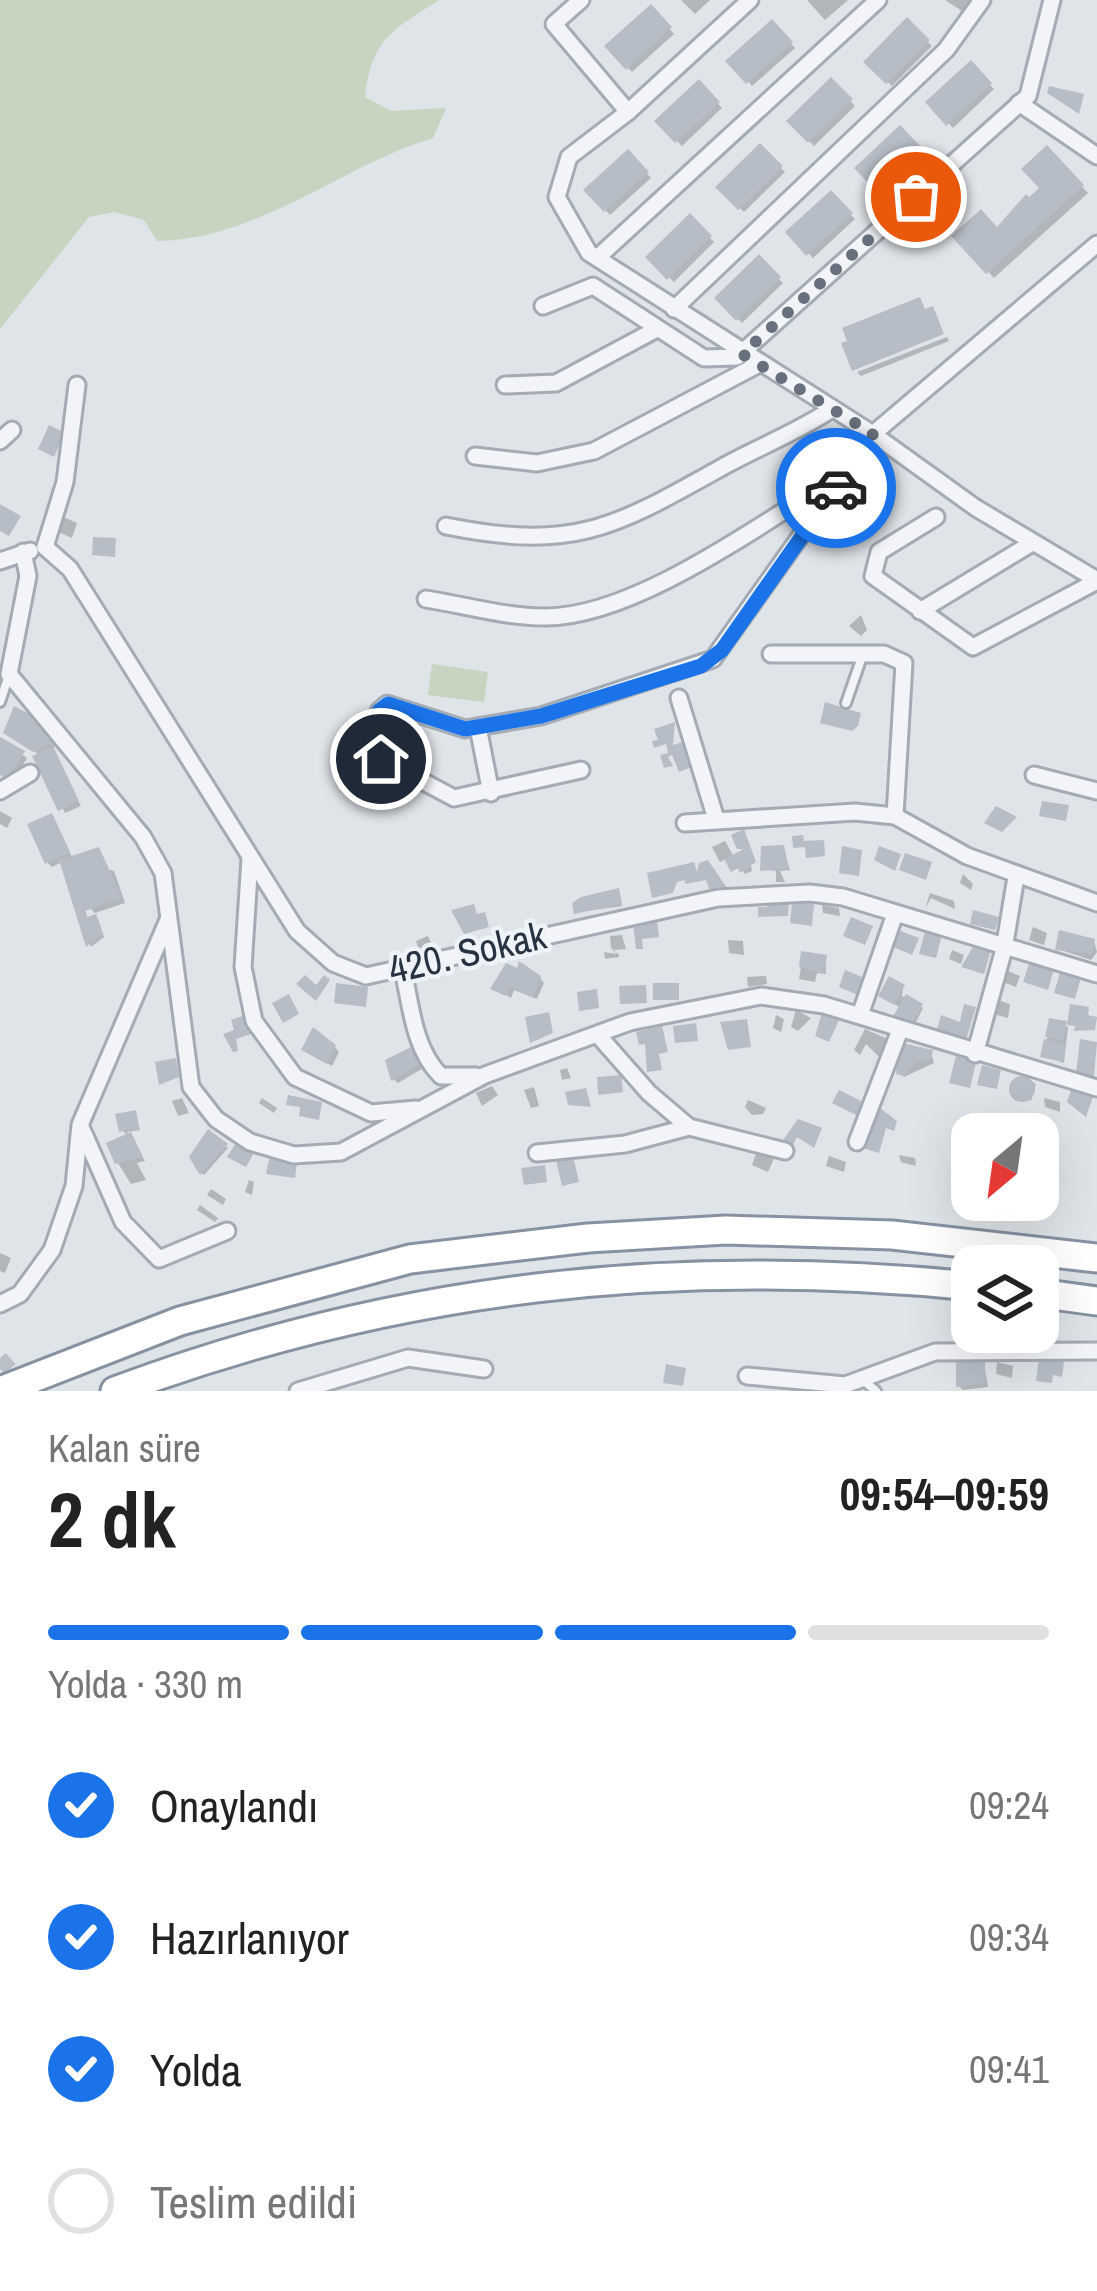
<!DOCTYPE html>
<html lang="tr">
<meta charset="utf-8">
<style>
body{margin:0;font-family:"Archivo Narrow",sans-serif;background:#f6f6f6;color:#222;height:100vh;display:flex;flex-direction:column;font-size:45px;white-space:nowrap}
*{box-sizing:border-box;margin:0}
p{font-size:39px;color:#767676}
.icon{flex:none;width:66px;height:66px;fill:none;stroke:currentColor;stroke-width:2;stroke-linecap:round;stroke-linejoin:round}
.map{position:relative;height:1391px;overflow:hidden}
.panel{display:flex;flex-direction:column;background:#fff;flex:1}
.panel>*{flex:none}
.needle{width:78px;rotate:209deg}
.fabs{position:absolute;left:951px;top:1113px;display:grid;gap:24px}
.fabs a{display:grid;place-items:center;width:108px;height:108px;border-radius:24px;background:#fff;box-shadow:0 12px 48px #0002;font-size:60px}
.pin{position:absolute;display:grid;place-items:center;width:102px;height:102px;color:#fff;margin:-51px;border:6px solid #fff;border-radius:50%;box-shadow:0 3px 12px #0007}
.courier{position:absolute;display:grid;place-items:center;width:120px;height:120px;margin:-60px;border:9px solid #1a73e8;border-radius:50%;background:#fff;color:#222;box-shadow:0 3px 15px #0007}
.head em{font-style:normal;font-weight:700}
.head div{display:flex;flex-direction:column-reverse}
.head{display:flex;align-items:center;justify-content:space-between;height:204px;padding:0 48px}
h1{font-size:78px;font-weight:700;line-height:90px}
.bar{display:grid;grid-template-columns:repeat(4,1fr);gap:18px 12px;align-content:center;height:144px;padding:0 48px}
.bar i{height:15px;border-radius:9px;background:#e0e0e0}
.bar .on{background:#1a73e8}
.bar p{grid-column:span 4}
ol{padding:0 48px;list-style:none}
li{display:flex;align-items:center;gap:36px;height:132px}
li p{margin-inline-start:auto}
li .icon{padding:12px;border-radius:50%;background:#1a73e8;color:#fff;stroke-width:4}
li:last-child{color:#767676}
li i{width:66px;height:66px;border:6px solid #e0e0e0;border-radius:50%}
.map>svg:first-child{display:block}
.green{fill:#c6d4c0}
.shadow{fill:#0003}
.building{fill:#b6bdc7}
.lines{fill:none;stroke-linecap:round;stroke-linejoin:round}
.street-tunnel{stroke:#bac0c8;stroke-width:15;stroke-dasharray:15 8;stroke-linecap:butt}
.lane-casing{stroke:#a4abb4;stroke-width:14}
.street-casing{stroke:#a4abb4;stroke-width:21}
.highway-casing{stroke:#8692a1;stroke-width:33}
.lane{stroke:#f2f4f7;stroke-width:8}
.street{stroke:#f2f4f7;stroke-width:15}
.highway{stroke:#fff;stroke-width:27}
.done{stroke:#67707c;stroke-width:12;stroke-dasharray:0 21.6}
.route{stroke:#1a73e8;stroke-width:15}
.labels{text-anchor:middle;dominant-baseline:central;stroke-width:9;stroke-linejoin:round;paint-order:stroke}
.street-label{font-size:39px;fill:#273242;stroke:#eff3f7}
</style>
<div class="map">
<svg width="1097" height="1391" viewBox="0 0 1097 1391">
<rect width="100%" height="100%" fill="#dfe4e9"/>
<g class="green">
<path d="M0,0H439C392,30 372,39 365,97L391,111L446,108L433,138C339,167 259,239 157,241L144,220L114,212L89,217L0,329Z"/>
<polygon points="432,664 488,672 484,702 428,695"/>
</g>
<g class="shadow">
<polygon points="681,0 710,0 695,14"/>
<polygon points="807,0 848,0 825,20"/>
<polygon points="945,0 970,0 962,11"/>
<polygon points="651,8 674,34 632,72 609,47"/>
<polygon points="907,22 932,46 892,86 867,62"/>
<polygon points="772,23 795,48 752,86 730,62"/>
<polygon points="970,64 994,89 953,128 929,103"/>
<polygon points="831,81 855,106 814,146 790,121"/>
<polygon points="699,83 722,108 682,146 658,121"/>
<polygon points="900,129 924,154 882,193 859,168"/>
<polygon points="760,147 785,172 744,212 719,187"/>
<polygon points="1047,149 1088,193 994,278 956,237 997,231 1043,189"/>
<polygon points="628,153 651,178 610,215 587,190"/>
<polygon points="831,194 855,219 813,258 789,232"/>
<polygon points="690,217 714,242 674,282 649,257"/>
<polygon points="759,258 783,283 742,323 718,298"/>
<polygon points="947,337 949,341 861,376 857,372"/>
<polygon points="61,516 77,523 72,538 56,531"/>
<polygon points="861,615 867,630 861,636 849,626"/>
<polygon points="39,725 55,747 52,749 81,806 65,813 40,755 11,737"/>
<polygon points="0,740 27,758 13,782 0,774"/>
<polygon points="0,811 12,818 7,828 0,824"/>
<polygon points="51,816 73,859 114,871 125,903 95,913 82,900 88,919 98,919 104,937 91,947 62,862 52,867 47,862"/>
<polygon points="745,835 752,871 745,874 741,867 734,870 727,858 720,862 712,847 725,841 734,857 744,852 740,847"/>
<polygon points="783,848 790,870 780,871 785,882 776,882 776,871 763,869"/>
<polygon points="963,874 973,884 971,890 960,883"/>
<polygon points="619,892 622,906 586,911"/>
<polygon points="930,893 954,901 955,909 931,898 925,909"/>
<polygon points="822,905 839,908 840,916 823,913"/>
<polygon points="1033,927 1047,933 1044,945 1029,940"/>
<polygon points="622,935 626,949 614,950 619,955 619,957 605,959 604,952 617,954 611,948 610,936"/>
<polygon points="428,936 435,951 421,956 416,941"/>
<polygon points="728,940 743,941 744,955 729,953"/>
<polygon points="1094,941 1097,952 1091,960 1058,949"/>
<polygon points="952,950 964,955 961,964 949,959"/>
<polygon points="803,954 826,958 826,974 817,973 815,982 799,979"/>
<polygon points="1001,968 1020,976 1016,987 1000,981"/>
<polygon points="747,977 766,976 767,984 748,987"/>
<polygon points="540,978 544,983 537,999 514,990 511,998 494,988"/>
<polygon points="903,988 902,996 923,1008 913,1028 901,1008 884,998"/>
<polygon points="994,999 1010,1004 1008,1018 993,1014"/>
<polygon points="796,1010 811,1018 798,1031 791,1027"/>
<polygon points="776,1015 784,1019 781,1032 773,1028"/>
<polygon points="1051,1021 1068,1027 1064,1063 1043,1056"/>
<polygon points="865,1029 890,1040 884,1062 866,1044 860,1055 854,1050"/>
<polygon points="901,1046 931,1052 934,1063 904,1077 899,1073"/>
<polygon points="335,1047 339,1052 332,1066 304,1050"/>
<polygon points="414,1049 425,1067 398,1083 393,1079"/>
<polygon points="567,1068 571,1078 562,1080 560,1070"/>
<polygon points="1018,1077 1036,1084 1031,1101 1014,1094"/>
<polygon points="492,1086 498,1095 482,1106 476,1093"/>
<polygon points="534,1087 539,1106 531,1108 524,1090"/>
<polygon points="182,1098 189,1113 178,1116 172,1101"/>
<polygon points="262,1098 277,1108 274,1113 259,1103"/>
<polygon points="1044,1098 1060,1102 1060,1112 1045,1107"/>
<polygon points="748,1100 766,1108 763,1114 752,1115 745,1107"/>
<polygon points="135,1113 140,1130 127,1132 145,1161 137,1163 146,1180 131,1184 118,1163 128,1136 122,1130"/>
<polygon points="209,1133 228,1148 204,1175 195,1168"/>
<polygon points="757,1151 774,1158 768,1172 752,1165"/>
<polygon points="899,1155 915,1158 916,1166 901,1162"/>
<polygon points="829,1156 846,1162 844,1172 826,1166"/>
<polygon points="249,1180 254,1182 252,1195 245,1192"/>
<polygon points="211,1189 226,1199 223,1205 207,1195"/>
<polygon points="200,1205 218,1218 215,1222 197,1210"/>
<polygon points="0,1253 11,1258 5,1273 0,1271"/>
<polygon points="997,1362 1013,1366 1012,1378 996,1374"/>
<polygon points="984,1363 988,1387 963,1390 959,1386"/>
</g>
<g class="building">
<polygon points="651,4 672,27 626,70 604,46"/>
<polygon points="907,17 930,40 886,84 863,62"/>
<polygon points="772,19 793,42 746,84 725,61"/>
<polygon points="971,60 992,83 946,126 925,102"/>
<polygon points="831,77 853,99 808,143 786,121"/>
<polygon points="699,79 720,102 675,143 654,121"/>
<polygon points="1049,86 1084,94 1079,114 1047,93"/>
<polygon points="900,125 922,148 876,191 854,168"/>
<polygon points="760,143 783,166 738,210 715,187"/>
<polygon points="1047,145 1084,185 986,274 951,236 981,209 997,227 1026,194 1029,197 1039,188 1021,169"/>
<polygon points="628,149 649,172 604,212 583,190"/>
<polygon points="831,190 853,213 806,256 785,232"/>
<polygon points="690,213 712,236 667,280 645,257"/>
<polygon points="759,254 781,277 736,321 714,298"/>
<polygon points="920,297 925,309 933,306 944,334 852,371 841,343 847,341 842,328"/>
<polygon points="49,425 65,433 54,457 38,449"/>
<polygon points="0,504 21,516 9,536 0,531"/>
<polygon points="93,537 116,538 115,557 92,555"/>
<polygon points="825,702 861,713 858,726 852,731 820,723"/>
<polygon points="14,706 35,717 54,742 33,752 3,733"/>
<polygon points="675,722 673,745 683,742 692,767 679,772 672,755 668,757 673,766 664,768 660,755 668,753 666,744 654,748 652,741 658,740 654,729"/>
<polygon points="0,737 25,751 8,780 0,775"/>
<polygon points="53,746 79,801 58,811 32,756"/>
<polygon points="1042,801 1069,805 1066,821 1039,816"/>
<polygon points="996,806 1017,817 1002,832 984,823"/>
<polygon points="52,813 70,852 45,864 27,824"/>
<polygon points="744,829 756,862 740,873 738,868 731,872 724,859 744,849 737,849 731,835"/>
<polygon points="803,835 804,841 824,840 825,856 806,858 805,847 793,848 792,836"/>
<polygon points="784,845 789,869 760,871 761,846"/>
<polygon points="842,846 862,850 859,876 839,873"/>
<polygon points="879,846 901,854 895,871 874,860"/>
<polygon points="99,847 122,898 85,911 87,917 96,914 103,934 86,947 59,860"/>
<polygon points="905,853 932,862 926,880 899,870"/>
<polygon points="708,860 727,888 711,894 706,880 686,884 684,880 677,882 673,893 652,898 647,873 694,862 697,872 699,863"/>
<polygon points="619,888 622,904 574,914 572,903 581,897"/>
<polygon points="767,901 789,903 788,916 758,917 758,907 767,907"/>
<polygon points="792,902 814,904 812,926 790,923"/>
<polygon points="474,904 477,914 485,912 489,927 464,934 451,910"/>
<polygon points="973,910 999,917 995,930 970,924"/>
<polygon points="851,917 873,926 865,945 843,936"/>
<polygon points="657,920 659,937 642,939 643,949 636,949 633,923"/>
<polygon points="898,930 919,938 912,955 891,946"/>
<polygon points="1059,930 1095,939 1092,954 1055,950"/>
<polygon points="925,931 942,935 936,958 919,954"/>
<polygon points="974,945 991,950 984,974 961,967"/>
<polygon points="801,951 827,955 825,974 799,967"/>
<polygon points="519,961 541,976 533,997 510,987 506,996 490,989 506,963 517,968"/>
<polygon points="1030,961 1054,969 1048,990 1023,982"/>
<polygon points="1061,969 1082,974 1075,999 1054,993"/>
<polygon points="845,970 865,978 858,995 839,987"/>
<polygon points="305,975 316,985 324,975 330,980 316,1001 296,984"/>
<polygon points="889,976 905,985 894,1005 878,996"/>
<polygon points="336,983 368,987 366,1007 334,1003"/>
<rect x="653" y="983" width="26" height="17"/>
<polygon points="646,985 647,1003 620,1004 619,986"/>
<polygon points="597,989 599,1008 579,1011 577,992"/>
<polygon points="289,994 299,1014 283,1023 272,1003"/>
<polygon points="906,994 923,1004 910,1027 892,1018"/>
<polygon points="964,1004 976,1007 965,1043 936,1033 941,1015 960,1022"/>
<polygon points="1070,1004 1089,1007 1088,1015 1097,1017 1095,1030 1074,1031 1075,1026 1067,1025"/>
<polygon points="549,1012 553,1033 530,1043 525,1017"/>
<polygon points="822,1013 839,1020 829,1042 815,1036"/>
<polygon points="248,1014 254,1033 236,1039 238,1051 233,1052 223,1034 234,1030 231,1020"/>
<polygon points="1049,1018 1067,1021 1063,1041 1045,1037"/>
<polygon points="747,1019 751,1047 728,1050 720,1022"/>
<polygon points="696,1023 698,1041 675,1043 673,1026"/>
<polygon points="662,1026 668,1052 659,1054 662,1070 647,1072 645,1044 639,1045 636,1032"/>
<polygon points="313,1027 336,1045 327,1064 301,1050"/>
<polygon points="1044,1039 1066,1044 1063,1062 1040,1057"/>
<polygon points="1080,1039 1097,1042 1094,1077 1076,1074"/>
<polygon points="898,1042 933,1050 931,1059 915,1062 904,1076 896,1074"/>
<polygon points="415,1045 423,1062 391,1081 385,1060"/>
<polygon points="956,1056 976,1062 970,1088 949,1083"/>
<polygon points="176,1058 179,1077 159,1085 155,1062"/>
<polygon points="982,1065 1001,1070 997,1089 977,1085"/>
<polygon points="621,1075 623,1092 598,1095 597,1077"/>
<circle cx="1022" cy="1089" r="13"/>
<polygon points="1072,1086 1094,1094 1086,1117 1067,1102"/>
<polygon points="586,1088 591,1107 568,1105 565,1092"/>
<polygon points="839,1090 867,1104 860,1117 832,1103"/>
<polygon points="288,1095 322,1102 319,1120 299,1116 300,1107 286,1105"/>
<polygon points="880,1108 897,1121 894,1131 886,1128 879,1153 863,1148 872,1114 878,1115"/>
<polygon points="136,1110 139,1128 119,1132 115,1114"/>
<polygon points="798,1119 822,1128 814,1148 797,1137 793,1145 783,1140"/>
<polygon points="208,1129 228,1144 200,1175 189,1157"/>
<polygon points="131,1132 143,1157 115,1164 106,1143"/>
<polygon points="237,1141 255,1151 246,1167 227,1157"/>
<polygon points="573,1156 579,1182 562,1186 556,1160"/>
<polygon points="269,1159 297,1163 295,1178 266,1174"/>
<polygon points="545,1165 547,1182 524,1185 521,1168"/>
<polygon points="1039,1358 1064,1362 1062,1377 1053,1375 1052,1383 1036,1381"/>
<polygon points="956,1359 985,1360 985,1383 956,1387"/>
<polygon points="666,1364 686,1368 683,1386 663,1383"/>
</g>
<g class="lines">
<polyline class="street-tunnel" points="0,1358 24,1384"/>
<g class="lane-casing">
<g id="lane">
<polyline points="0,702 9,675"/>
<polyline points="846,703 863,654"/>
<polyline points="863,1380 876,1391"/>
</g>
</g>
<g class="street-casing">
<g id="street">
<polyline points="581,0 554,24 628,112"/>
<polyline points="750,0 628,112 569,157 557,197 589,253 873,434 976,508 1097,580"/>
<polyline points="1019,103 1097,156"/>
<polyline points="597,258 878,0"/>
<polyline points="543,306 593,286 704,358 737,357 1028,96 1052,0"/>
<polyline points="674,309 946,50 982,0"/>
<polyline points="505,385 556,383 655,330"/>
<polyline points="0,441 12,430"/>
<polyline points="475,456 537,463 594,451 759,364"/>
<polyline points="936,517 879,552 873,576 973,647 1097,581"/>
<path d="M446,526C576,552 615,527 726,465C761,446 799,431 832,409"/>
<polyline points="45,547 70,569 297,931 333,963 366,976 718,898 810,893 843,897 1097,974"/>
<polyline points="45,547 65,482 77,385"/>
<polyline points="23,552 28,576 9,674 143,837 163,873 191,1087 216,1119 250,1142 294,1155 341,1152 485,1075 630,1022 761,996 824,1005 1097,1088"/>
<polyline points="0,561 30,551"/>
<path d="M426,599C464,605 506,617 544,617C626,618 741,538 809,495L830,496"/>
<polyline points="920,611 1032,543"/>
<polyline points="771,654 884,654 904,663 895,816"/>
<polyline points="679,698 716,819"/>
<polyline points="478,727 491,793"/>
<polyline points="581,770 454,798 381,759 371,737 379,711 387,704 465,729 541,716 713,659 873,434 1097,244"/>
<polyline points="1034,775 1097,791"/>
<polyline points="0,791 30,773"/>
<polyline points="685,823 855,812 895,816 967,856 1097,903"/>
<polyline points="250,858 243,967 254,1021 295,1077 371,1113 416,1109"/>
<path d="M403,970C411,1006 414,1050 441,1076H476"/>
<polyline points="860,1015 895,914"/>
<polyline points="598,1035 649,1093 689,1127 785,1151"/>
<polyline points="975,1054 1004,949 1016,877"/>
<polyline points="81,1127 123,1222 159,1259 227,1231"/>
<polyline points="857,1142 900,1030"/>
<polyline points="537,1153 625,1144 689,1127"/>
<polyline points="0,1304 20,1294 52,1250 74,1186 80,1125 168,920"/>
<polyline points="747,1376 845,1385 935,1352 1097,1351"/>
<polyline points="298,1391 408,1358 484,1369"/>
</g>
</g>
<g class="highway-casing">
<g id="highway">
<polyline points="1038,1293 1097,1301"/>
<polyline points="0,1391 180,1321 410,1259 588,1238 726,1230 892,1235 1097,1258"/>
<path d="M115,1391C397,1286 673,1256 972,1286"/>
</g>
</g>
<use href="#lane" class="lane"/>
<use href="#street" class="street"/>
<use href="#highway" class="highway"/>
</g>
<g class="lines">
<polyline class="done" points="836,488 873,434 742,354 916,197"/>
<polyline class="route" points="381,759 371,737 379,711 388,704 465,729 541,716 701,666 722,650 836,488"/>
</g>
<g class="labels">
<g class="street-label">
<text transform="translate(467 952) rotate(-13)">420. Sokak</text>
</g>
</g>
</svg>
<div class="fabs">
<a><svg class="needle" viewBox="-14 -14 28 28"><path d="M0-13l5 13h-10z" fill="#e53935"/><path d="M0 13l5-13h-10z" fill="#767676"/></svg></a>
<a><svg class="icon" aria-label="layers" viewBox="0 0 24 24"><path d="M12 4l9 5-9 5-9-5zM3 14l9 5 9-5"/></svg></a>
</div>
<div class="pin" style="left:916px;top:197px;background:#ea580c"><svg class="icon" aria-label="bag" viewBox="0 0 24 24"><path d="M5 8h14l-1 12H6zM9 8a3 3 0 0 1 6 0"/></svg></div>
<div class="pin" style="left:381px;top:759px;background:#1f2937"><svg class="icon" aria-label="home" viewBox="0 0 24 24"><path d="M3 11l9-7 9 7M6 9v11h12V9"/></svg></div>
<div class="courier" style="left:836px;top:488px"><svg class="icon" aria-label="car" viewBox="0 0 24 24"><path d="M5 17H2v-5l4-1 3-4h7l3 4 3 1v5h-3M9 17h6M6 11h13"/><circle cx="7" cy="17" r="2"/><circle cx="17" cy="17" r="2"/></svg></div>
</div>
<section class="panel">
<div class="head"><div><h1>2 dk</h1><p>Kalan süre</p></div><em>09:54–09:59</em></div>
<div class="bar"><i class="on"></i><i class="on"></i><i class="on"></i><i></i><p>Yolda · 330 m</p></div>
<ol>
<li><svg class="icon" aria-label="check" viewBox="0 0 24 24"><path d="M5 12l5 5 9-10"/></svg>Onaylandı<p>09:24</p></li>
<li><svg class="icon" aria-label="check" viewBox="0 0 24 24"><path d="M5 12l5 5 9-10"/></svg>Hazırlanıyor<p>09:34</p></li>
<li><svg class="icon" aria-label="check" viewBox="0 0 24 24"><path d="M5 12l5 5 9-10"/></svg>Yolda<p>09:41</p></li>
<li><i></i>Teslim edildi</li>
</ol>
</section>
